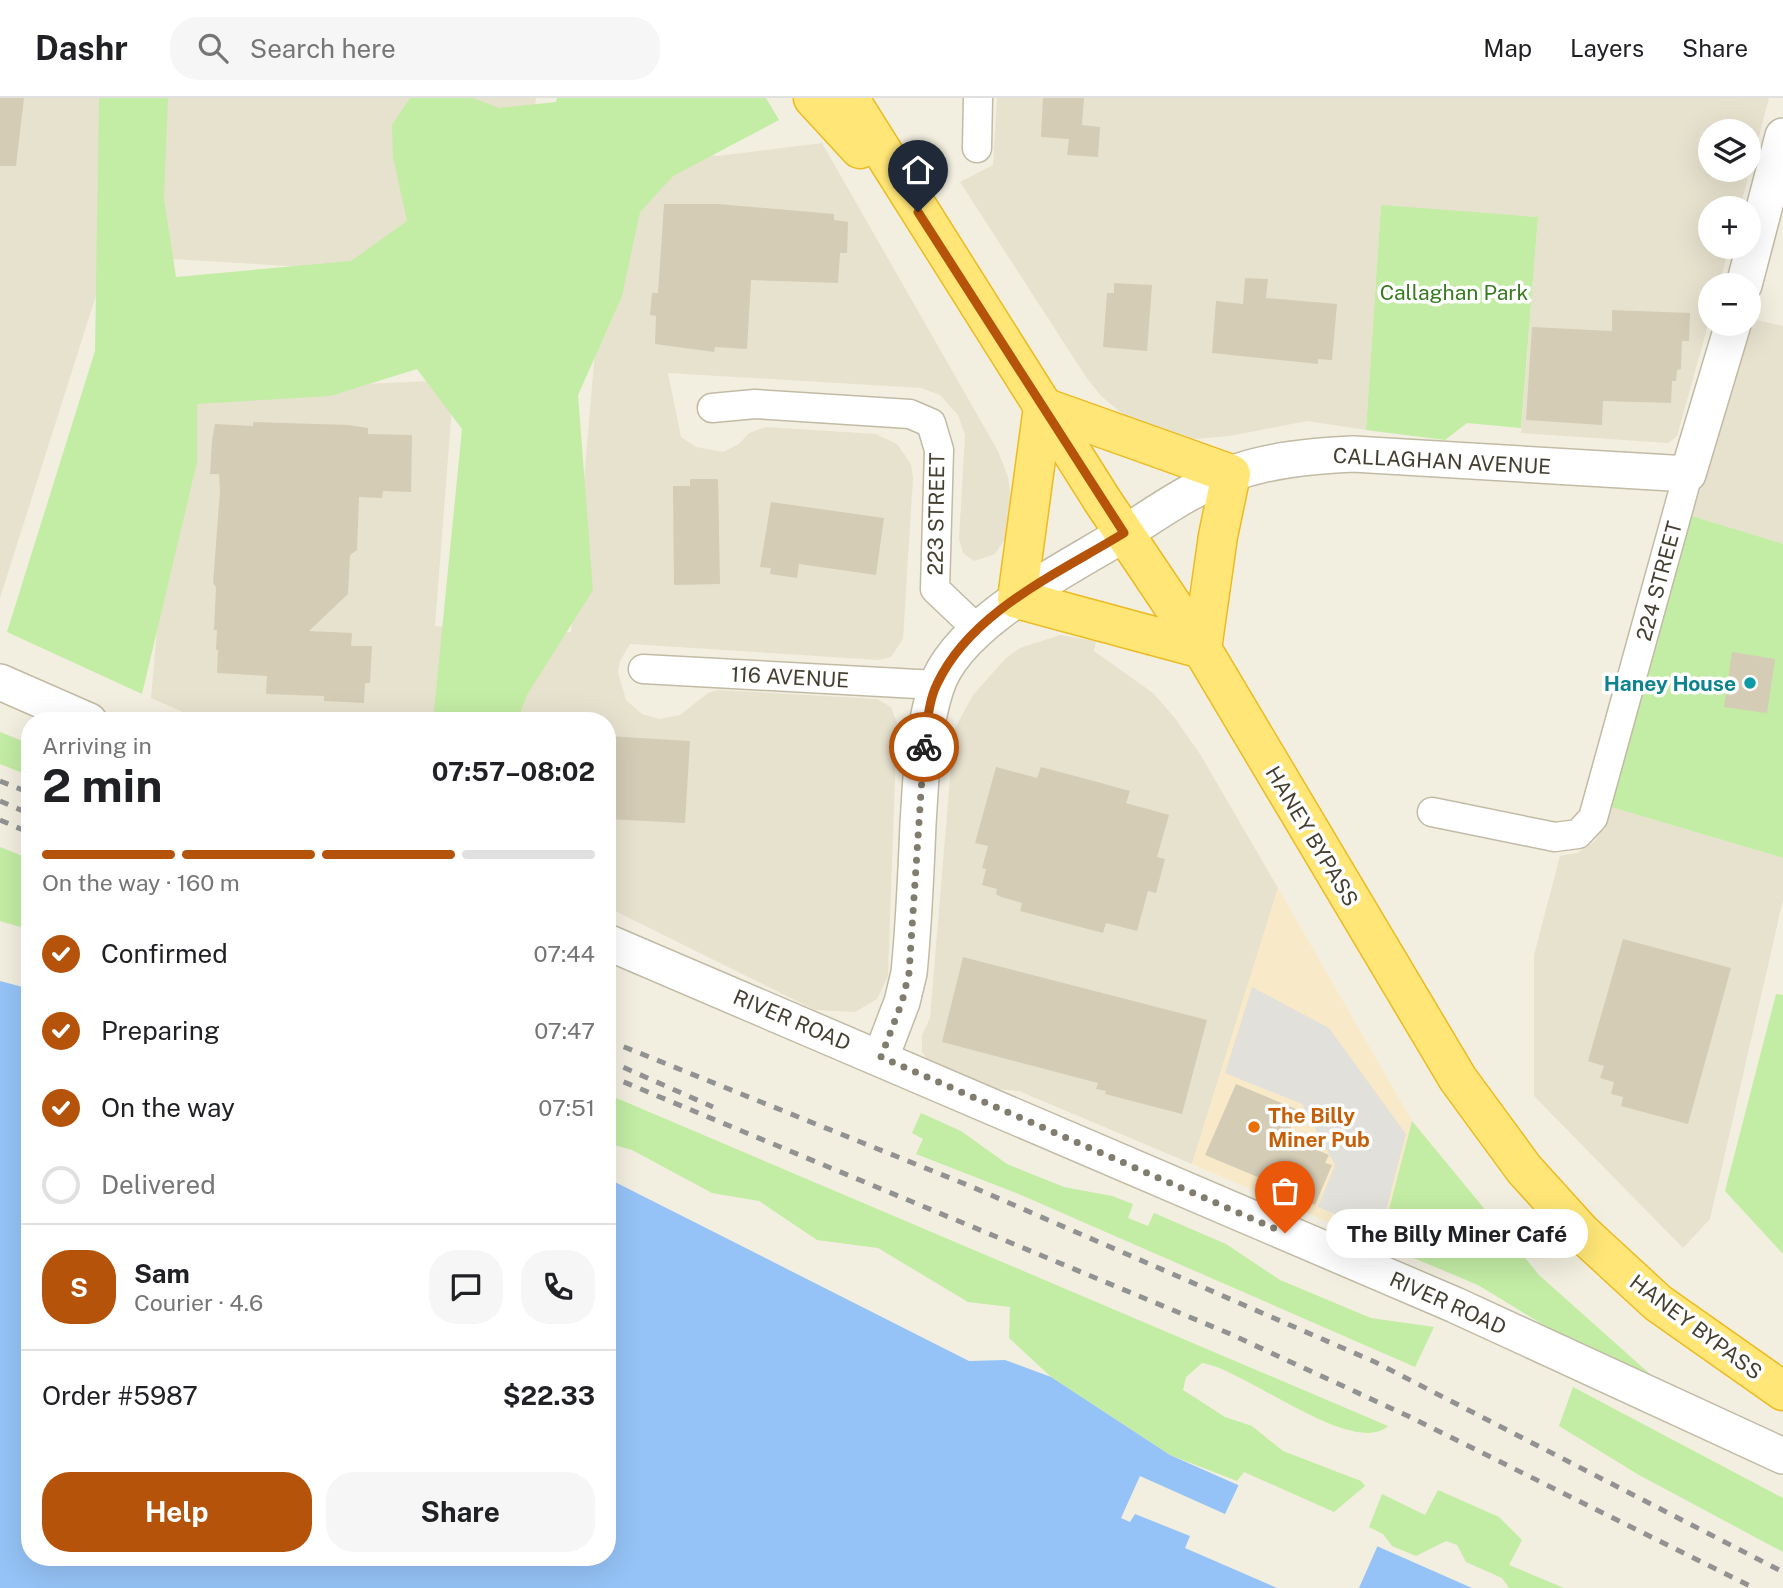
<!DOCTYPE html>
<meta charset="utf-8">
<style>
body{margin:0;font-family:"Public Sans",sans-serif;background:#f6f6f6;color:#202124;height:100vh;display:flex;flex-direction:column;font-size:26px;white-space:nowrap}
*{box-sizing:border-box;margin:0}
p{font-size:23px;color:#757577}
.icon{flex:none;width:38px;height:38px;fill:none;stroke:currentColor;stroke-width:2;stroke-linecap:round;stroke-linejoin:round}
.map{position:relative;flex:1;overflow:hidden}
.sheet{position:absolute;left:21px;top:614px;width:595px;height:854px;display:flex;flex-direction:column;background:#fff;border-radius:28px;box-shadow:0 7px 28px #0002}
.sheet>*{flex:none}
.controls{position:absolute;left:1698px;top:21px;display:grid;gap:14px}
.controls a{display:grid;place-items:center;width:63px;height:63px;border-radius:50%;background:#fff;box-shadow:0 7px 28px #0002;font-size:35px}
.pin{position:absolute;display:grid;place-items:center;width:60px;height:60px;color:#fff;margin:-72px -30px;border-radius:50% 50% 50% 0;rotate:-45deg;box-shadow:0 0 7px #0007}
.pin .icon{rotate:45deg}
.courier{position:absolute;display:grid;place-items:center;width:70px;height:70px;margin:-35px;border:5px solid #b45309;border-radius:50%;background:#fff;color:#222;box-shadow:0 2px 9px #0007}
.bubble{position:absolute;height:49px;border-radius:24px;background:#fff;box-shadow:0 7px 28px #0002;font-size:23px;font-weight:700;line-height:49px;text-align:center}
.summary em{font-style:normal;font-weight:700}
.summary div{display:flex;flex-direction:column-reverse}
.summary{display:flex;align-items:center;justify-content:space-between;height:119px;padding:0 21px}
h1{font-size:46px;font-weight:700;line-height:52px}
.bar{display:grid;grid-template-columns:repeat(4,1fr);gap:10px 7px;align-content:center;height:84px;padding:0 21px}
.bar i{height:9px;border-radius:5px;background:#e0e0e0}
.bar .active{background:#b45309}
.bar p{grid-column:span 4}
.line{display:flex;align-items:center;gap:18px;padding:0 21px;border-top:2px solid #e0e0e0}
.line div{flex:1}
.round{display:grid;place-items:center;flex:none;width:74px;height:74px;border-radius:28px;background:#f6f6f6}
ol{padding:0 21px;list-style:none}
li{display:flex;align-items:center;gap:21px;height:77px}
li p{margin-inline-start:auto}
li .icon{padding:7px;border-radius:50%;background:#b45309;color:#fff;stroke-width:4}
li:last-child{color:#757577}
li i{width:38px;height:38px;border:4px solid #e0e0e0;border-radius:50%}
.cta{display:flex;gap:14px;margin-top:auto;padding:14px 21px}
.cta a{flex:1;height:80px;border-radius:28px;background:#b45309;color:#fff;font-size:28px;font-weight:700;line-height:80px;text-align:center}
.cta a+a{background:#f6f6f6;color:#202124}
header{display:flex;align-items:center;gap:42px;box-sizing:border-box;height:98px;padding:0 35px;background:#fff;border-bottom:2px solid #e0e0e0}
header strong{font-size:33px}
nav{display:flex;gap:38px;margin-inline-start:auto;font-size:24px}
.search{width:490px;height:63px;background:#f6f6f6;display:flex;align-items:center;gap:18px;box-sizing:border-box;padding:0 24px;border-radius:28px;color:#757577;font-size:26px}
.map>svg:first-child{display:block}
.residential{fill:#e7e2ce;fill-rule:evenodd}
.commercial{fill:#f8eac8}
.green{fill:#c3eca4}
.parking{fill:#e2e0da}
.water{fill:#95c3f7}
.pier{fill:#f2efe0}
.building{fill:#d4ccb5}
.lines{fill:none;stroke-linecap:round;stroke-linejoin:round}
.minor-casing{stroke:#c1bba5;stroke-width:31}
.tertiary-casing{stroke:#c1bba5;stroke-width:38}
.trunk-casing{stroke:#ecbb21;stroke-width:41}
.minor{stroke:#fff;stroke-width:28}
.tertiary{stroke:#fff;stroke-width:35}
.trunk{stroke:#ffe676;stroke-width:38}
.rail{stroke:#929292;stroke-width:5;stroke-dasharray:9 9;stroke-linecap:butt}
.done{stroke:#817d6e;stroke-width:7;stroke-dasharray:0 12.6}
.route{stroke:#b45309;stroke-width:9}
.culture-dot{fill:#0f9aa8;stroke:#fff;stroke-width:2.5}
.food-dot{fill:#e8710a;stroke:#fff;stroke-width:2.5}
.labels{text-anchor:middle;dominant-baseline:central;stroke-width:7;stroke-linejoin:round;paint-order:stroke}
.park-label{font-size:21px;fill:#377a20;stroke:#fff}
.street-label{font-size:21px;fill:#443f31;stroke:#fff}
.culture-label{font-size:21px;font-weight:bold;fill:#0d838f;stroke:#fff;text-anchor:end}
.food-label{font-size:21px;font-weight:bold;fill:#c56008;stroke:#fff;text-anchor:start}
</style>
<header>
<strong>Dashr</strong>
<div class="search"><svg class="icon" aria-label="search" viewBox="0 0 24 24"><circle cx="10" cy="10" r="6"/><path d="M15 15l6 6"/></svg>Search here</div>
<nav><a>Map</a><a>Layers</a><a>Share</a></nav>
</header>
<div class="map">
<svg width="1783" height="1490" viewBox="0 0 1783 1490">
<rect width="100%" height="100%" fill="#f2efe0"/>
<g class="residential">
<polygon points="0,0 107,0 98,191 0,500"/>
<polygon points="146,0 536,0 519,182 140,159"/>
<path d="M997,0H1769L1740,110H1710V149H1729L1719,187H1710V220L1677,338L1668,345L1521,335L1538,119L1381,108L1366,332L1307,323L1230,338L1195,341L1167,336L1145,328L1124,317L1101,298L1086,279L960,84L993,67ZM1710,33H1748V72H1710Z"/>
<polygon points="613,43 718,58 822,45 998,353 1008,379 1012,410 1007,438 995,456 974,463 963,455 959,441 965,337 958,317 940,297 921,290 668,275 681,339 696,349 723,354 739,346 749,335 766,329 876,336 897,346 911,366 913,380 903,541 891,559 879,562 630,546 620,563 618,574 626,602 642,616 659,621 680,617 708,595 718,592 877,601 891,609 897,625 888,878 877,901 855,914 815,912 607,809 607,623 203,623 151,600 178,294 454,282 435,528 506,536 571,534"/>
<polygon points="1752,221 1783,228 1783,446 1692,418"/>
<polygon points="1060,537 1096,543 1094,553 1153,595 1174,619 1200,656 1278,790 1192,1066 1019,993 988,990 929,964 922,954 922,937 930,920 954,632 973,597 1006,560 1020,550"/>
<polygon points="1611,709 1783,760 1783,802 1710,1121 1683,1150 1534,998 1534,857 1560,758 1577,755 1594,744 1605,727"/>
</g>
<polygon class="commercial" points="1278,790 1412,1023 1380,1146 1192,1066"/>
<g class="green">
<polygon points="99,0 168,0 164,101 176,179 351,163 407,123 393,59 392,27 410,0 473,0 499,10 556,4 557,0 766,0 779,22 673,78 640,114 622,198 578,297 593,492 527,597 517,623 433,623 462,331 417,271 330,298 197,306 197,364 142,596 7,534 95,253"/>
<polygon points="1381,107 1538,119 1521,330 1467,325 1445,342 1366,332"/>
<polygon points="1692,418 1783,446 1783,760 1611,709"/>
<polygon points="0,634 30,646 30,678 0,666"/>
<polygon points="0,749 30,761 30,832 0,823"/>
<polygon points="1776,896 1783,897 1783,1156 1725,1093"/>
<path d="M607,996L1388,1328C1352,1360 1245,1271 1202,1265L1186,1279L1183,1292L1225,1319L1252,1328L1283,1353L1361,1383L1365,1388L1334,1414L1244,1374L1237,1383L1170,1357L1051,1279L1009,1240L1010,1209L968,1204L878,1150L817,1142L759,1103L712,1095L632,1052L607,1045Z"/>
<polygon points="921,1015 961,1033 1007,1066 1064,1089 1112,1098 1133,1106 1128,1120 1148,1128 1154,1115 1226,1146 1280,1182 1347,1210 1371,1220 1434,1229 1415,1269 1021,1097 916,1056 923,1041 912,1035"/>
<polygon points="1412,1023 1539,1177 1660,1285 1562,1238 1478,1187 1380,1146"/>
<polygon points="1573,1289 1783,1400 1783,1454 1639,1377 1559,1328"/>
<polygon points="1438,1392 1499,1419 1522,1442 1509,1467 1564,1490 1509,1490 1502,1480 1466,1464 1457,1447 1446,1443 1416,1458 1392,1448 1383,1436 1369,1429 1382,1396 1425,1417"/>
</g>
<polygon class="parking" points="1252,889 1329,930 1406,1036 1380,1136 1318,1109 1335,1067 1302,1006 1225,975"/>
<polygon class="water" points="0,883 30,891 30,1460 607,1460 607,1080 969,1263 1005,1262 1051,1279 1170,1357 1472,1490 0,1490"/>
<polygon class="pier" points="1140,1378 1225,1416 1241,1382 1378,1447 1359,1490 1277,1490 1185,1450 1190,1438 1135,1416 1130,1424 1121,1420"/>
<g class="building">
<polygon points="0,0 24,0 16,68 0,68"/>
<polygon points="1043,0 1084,0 1082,27 1100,29 1098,59 1067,57 1069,41 1041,39"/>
<polygon points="664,106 718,106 834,116 834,122 848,124 847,155 840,155 838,185 751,182 747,251 715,249 714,254 655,246 656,218 650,217 652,195 658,195"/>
<polygon points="1245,180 1268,181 1266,200 1337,206 1332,262 1318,261 1318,266 1212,255 1216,203 1243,206"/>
<polygon points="1114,185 1152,187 1147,253 1103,249 1107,195 1114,195"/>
<polygon points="1612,212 1690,215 1689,243 1682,243 1681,271 1677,272 1676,283 1672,283 1671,305 1603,303 1602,327 1526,322 1532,229 1612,233"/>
<polygon points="253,324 348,327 368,330 368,336 412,337 411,394 383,393 382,400 359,399 357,452 350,457 348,496 309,533 352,535 351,548 372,548 370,585 365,585 364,605 324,603 324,598 266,596 267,578 217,575 218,552 216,552 217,532 214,532 216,489 213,485 220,393 219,376 210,376 212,342 215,326 253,328"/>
<polygon points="690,381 718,381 720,486 674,487 673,388 690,388"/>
<polygon points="771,404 884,420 876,477 799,466 797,480 770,476 771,470 760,469"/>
<polygon points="1732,554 1775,561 1767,615 1724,609"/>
<polygon points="607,638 690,643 685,725 607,721"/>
<polygon points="996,669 1037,680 1041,669 1090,682 1130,693 1126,705 1169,717 1157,759 1165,761 1156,795 1148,793 1137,833 1106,825 1103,835 1020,813 1022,805 1001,799 996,796 997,791 982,787 986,771 982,770 988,748 975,745"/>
<polygon points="1623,841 1731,870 1688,1026 1621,1008 1623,999 1611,996 1614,984 1600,980 1604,968 1588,963"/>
<polygon points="963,859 1207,922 1182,1016 1105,996 1106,993 1096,991 1098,985 942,944"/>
<polygon points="1236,986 1298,1012 1287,1039 1329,1057 1325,1065 1332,1067 1315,1107 1276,1090 1277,1087 1205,1057"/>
</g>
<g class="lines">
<g class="minor-casing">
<g id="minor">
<polyline points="977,50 978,0"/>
<polyline points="712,310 755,306 910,316 931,325 939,352 935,491 978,532"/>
<polyline points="643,571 936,587"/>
<polyline points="1432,714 1555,739 1578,736 1593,720 1688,376"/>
</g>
</g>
<g class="tertiary-casing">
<g id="tertiary">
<polyline points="1744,187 1783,38"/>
<polyline points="0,584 89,623"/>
<polyline points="607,844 1455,1207 1783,1358"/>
<path d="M881,959L902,904L909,875C914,825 916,776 918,726C921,681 922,633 936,590C956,525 1067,471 1122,437C1157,415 1188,392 1228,377C1268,362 1310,358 1353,356L1688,376L1733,226"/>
</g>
</g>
<g class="trunk-casing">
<g id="trunk">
<polyline points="813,0 860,51"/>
<polyline points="849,0 1102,402 1202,551 1458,981 1524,1071 1581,1134 1658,1205 1783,1293"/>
<polyline points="1043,309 1017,501 1202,551"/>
<polyline points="1043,309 1231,376 1218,438 1202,551"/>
</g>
</g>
<use href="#minor" class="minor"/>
<use href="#tertiary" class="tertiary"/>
<use href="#trunk" class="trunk"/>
<g class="rail">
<polyline points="0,683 30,695"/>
<polyline points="0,703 30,716"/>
<polyline points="0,722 30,735"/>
<polyline points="607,942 970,1088 1375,1264 1783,1474"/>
<polyline points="607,962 713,1009"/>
<polyline points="607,977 1228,1235 1408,1318 1754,1490"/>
</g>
</g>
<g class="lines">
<polyline class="done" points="924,649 909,875 902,904 881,959 1285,1135"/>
<path class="route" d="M918,114L1124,435C1059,475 971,513 937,586C928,604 927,629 924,649"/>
</g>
<circle class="culture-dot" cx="1750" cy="585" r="7"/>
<circle class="food-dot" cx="1254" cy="1029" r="7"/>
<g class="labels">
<g class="park-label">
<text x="1454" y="194">Callaghan Park</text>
</g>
<g class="street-label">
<text transform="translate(1442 363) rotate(3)">CALLAGHAN AVENUE</text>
<text transform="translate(936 416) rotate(-89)">223 STREET</text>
<text transform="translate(1659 483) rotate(-75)">224 STREET</text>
<text transform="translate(790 579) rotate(3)">116 AVENUE</text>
<text transform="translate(1312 738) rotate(59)">HANEY BYPASS</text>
<text transform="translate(792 922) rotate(23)">RIVER ROAD</text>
<text transform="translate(1448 1205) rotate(24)">RIVER ROAD</text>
<text transform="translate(1696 1229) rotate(37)">HANEY BYPASS</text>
</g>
<g class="culture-label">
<text x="1736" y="585">Haney House</text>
</g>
<g class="food-label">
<text x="1268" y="1017">The Billy<tspan x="1268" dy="24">Miner Pub</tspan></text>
</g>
</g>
</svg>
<div class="controls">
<a><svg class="icon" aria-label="layers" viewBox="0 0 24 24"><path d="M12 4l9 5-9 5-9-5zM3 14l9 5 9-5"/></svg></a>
<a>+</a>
<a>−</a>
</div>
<div class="pin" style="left:1285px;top:1135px;background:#ea580c"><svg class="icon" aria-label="bag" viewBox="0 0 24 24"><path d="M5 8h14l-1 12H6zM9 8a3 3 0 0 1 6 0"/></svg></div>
<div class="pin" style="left:918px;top:114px;background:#1f2937"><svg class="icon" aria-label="home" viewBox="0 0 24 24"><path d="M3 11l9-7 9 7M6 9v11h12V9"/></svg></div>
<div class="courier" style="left:924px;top:649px"><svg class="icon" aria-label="bike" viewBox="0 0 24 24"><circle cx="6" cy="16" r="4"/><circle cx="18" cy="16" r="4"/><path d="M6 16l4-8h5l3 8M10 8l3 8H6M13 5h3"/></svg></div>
<div class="bubble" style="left:1326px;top:1111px;width:262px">The Billy Miner Café</div>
<section class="sheet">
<div class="summary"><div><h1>2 min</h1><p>Arriving in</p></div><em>07:57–08:02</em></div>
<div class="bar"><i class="active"></i><i class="active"></i><i class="active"></i><i></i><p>On the way · 160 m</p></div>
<ol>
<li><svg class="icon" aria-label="check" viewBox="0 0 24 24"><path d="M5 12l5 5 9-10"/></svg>Confirmed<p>07:44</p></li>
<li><svg class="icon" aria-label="check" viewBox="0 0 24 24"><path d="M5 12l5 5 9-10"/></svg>Preparing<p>07:47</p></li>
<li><svg class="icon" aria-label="check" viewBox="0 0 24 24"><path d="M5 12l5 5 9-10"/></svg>On the way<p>07:51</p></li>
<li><i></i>Delivered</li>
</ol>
<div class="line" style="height:126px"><b class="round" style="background:#b45309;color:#fff">S</b><div><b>Sam</b><p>Courier · 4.6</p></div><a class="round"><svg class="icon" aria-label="chat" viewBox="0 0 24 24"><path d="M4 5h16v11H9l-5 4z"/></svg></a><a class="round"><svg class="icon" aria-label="phone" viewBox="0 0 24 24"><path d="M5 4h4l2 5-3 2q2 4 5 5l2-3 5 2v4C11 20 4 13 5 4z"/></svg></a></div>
<div class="line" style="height:91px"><div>Order #5987</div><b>$22.33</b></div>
<div class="cta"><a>Help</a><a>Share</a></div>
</section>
</div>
